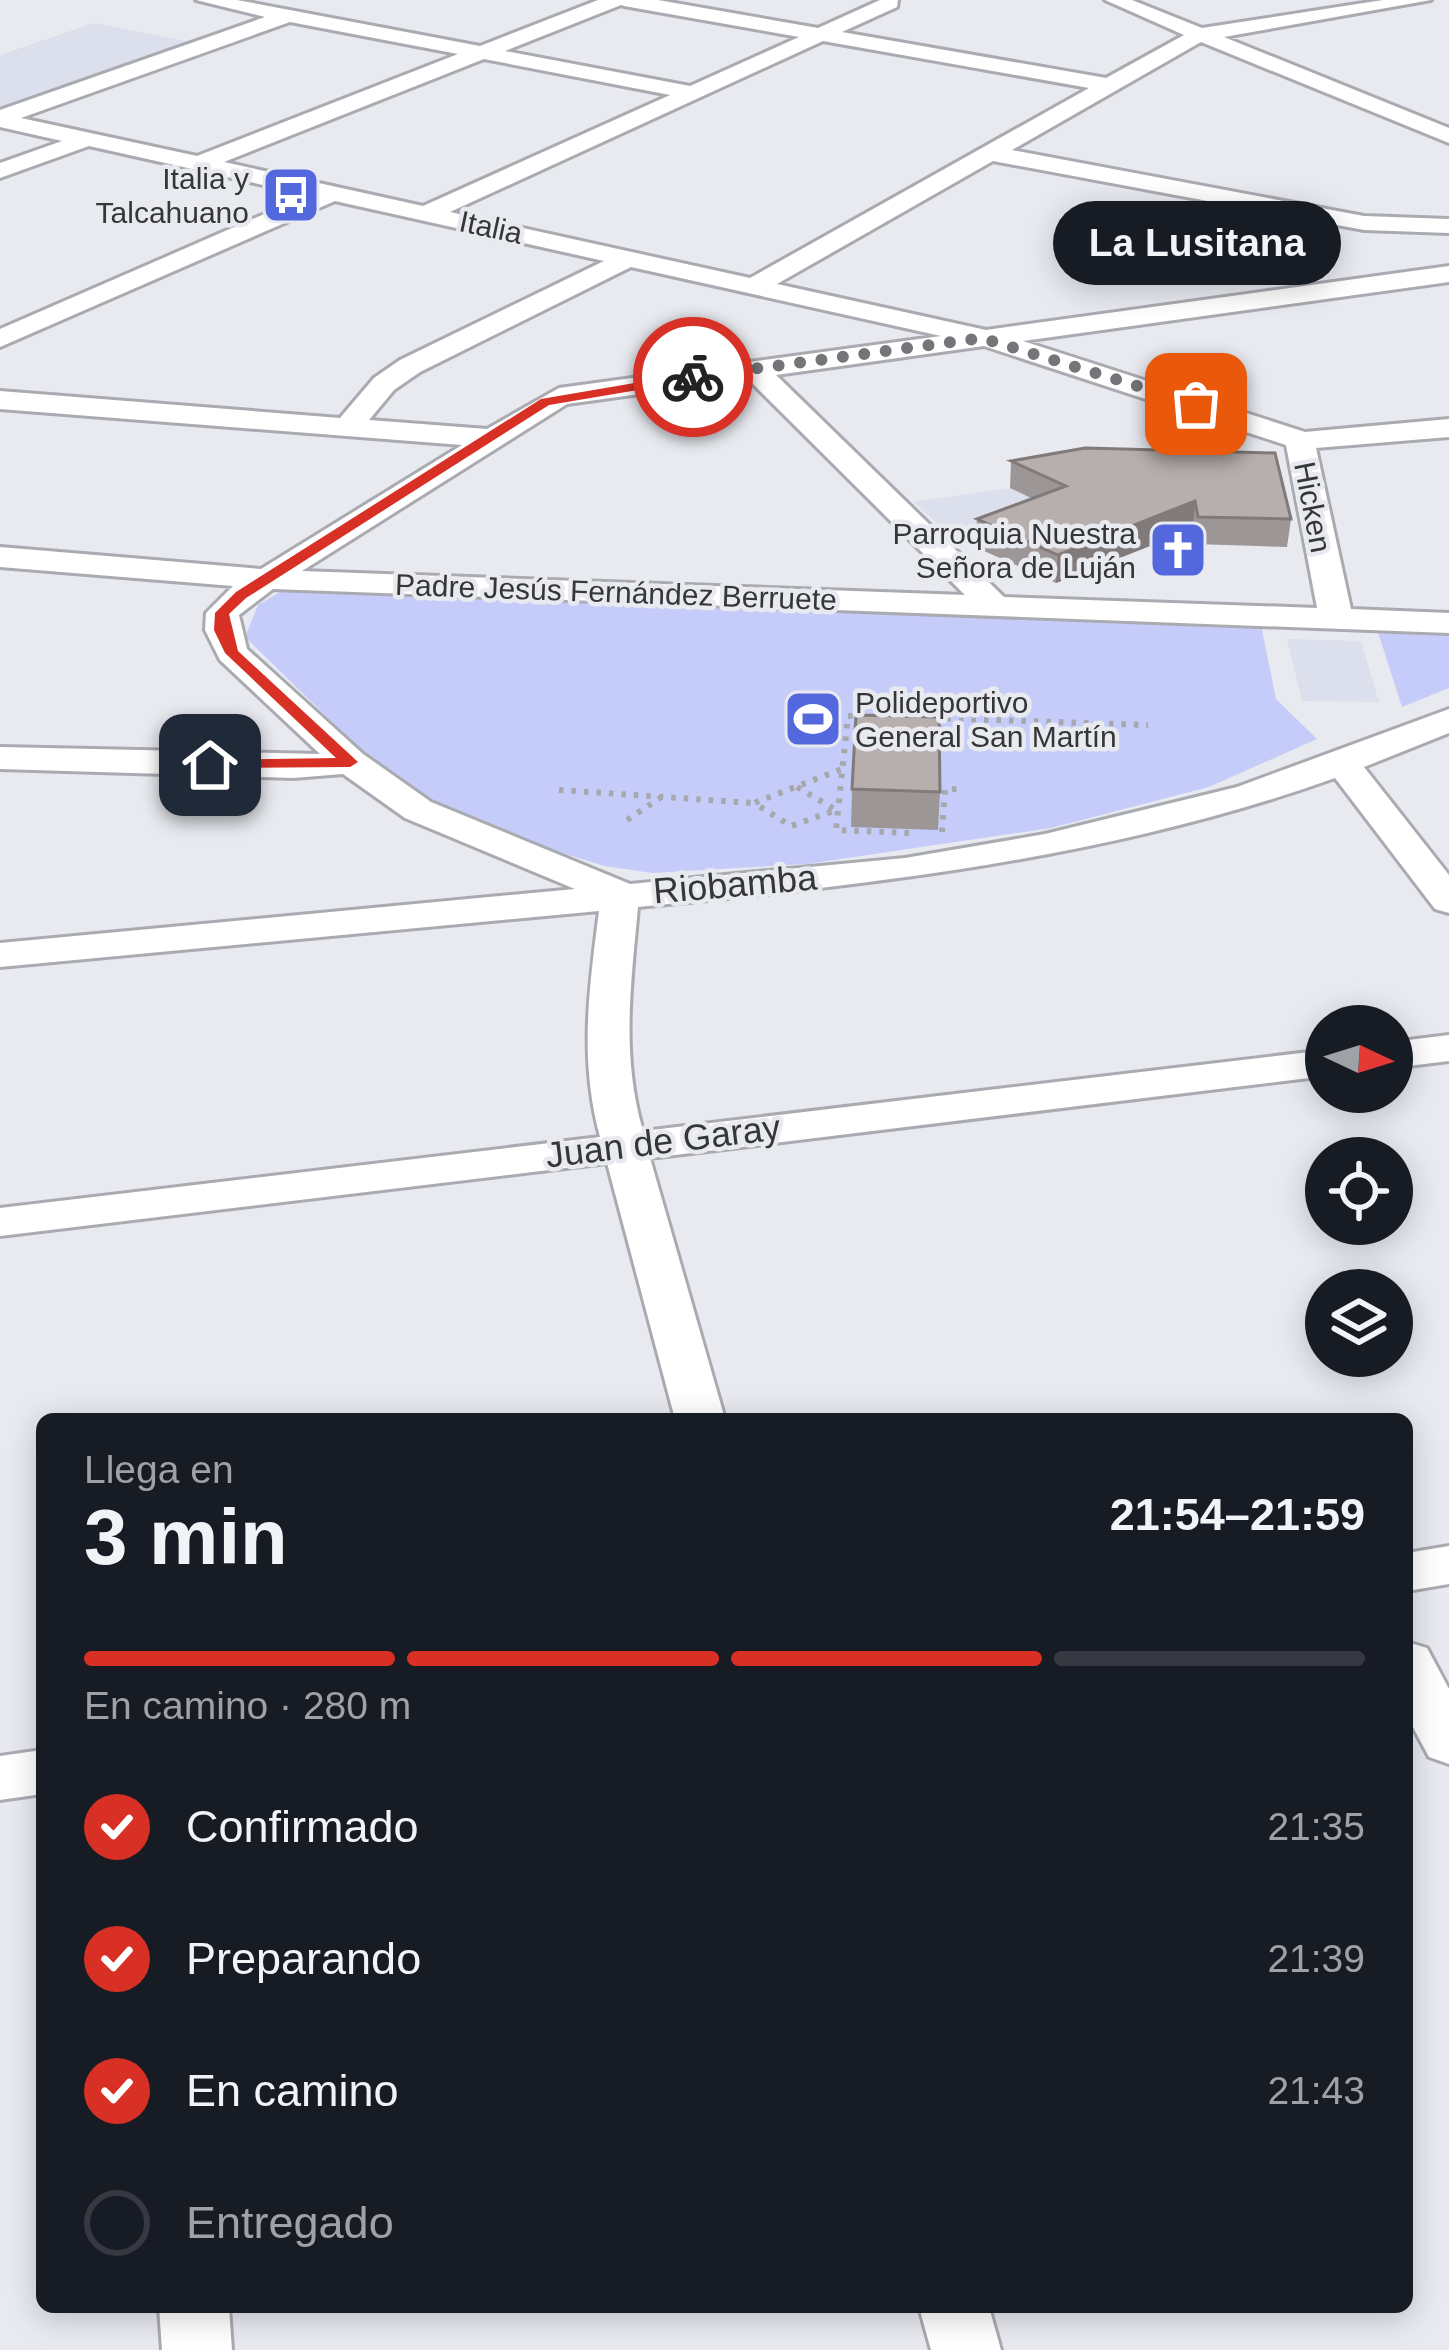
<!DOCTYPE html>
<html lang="es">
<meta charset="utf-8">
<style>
body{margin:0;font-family:Arial,sans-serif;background:#242831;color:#f1f3f6;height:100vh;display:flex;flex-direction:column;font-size:45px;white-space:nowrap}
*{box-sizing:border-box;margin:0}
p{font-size:39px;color:#9ea1a6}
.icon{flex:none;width:66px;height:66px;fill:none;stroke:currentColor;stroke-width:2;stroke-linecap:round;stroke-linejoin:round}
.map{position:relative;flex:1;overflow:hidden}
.side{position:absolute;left:36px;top:1413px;width:1377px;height:900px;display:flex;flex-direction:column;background:#171b24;border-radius:18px;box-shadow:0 6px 30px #0003}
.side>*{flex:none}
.needle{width:78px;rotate:94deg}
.tools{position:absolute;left:1305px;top:1005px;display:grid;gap:24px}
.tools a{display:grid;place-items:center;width:108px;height:108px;border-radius:50%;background:#171b24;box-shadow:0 6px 30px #0003;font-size:60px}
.pin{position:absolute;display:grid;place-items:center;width:102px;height:102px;color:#fff;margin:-51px;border-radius:24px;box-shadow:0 6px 18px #0006}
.courier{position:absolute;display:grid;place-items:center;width:120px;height:120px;margin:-60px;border:9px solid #d93025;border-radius:50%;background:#fff;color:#222;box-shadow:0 3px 15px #0007}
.bubble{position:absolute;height:84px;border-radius:42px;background:#171b24;box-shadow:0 6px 30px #0003;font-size:39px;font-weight:700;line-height:84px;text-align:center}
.head em{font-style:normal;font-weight:700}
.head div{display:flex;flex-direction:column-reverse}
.head{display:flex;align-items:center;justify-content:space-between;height:204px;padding:0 48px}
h1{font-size:78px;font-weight:700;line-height:90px}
.bar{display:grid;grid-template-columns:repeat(4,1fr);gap:18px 12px;align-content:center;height:144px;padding:0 48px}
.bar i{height:15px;border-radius:9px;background:#363941}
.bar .on{background:#d93025}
.bar p{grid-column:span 4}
ol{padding:0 48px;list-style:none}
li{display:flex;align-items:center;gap:36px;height:132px}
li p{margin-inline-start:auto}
li .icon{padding:12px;border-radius:50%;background:#d93025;color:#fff;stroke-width:4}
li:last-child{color:#9ea1a6}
li i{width:66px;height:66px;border:6px solid #363941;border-radius:50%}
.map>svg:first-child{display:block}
.built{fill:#dcdfec}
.green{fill:#c6ccfa}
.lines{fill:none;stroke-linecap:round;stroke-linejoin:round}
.minor-casing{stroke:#aaabb1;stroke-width:6}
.path{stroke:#a6a8ac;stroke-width:6;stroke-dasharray:4.5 8;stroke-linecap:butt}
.minor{fill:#fff;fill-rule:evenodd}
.wall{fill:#9d9696}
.shaded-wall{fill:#807a7a}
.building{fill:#b7afae;stroke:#807a7a;stroke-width:3}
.route{fill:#d93025}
.done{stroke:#747578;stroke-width:12;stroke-dasharray:0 21.6}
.labels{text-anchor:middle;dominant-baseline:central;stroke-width:9;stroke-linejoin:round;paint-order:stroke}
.far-poi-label{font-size:30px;fill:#353638;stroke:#e8eaf0;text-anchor:end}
.far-street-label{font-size:30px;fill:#353638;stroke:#e8eaf0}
.street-label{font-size:36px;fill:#353638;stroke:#e8eaf0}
</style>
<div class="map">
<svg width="1449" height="2350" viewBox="0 0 1449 2350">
<rect width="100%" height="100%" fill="#e8eaf0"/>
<g class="built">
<polygon points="94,23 190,42 0,110 0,55"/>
<polygon points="1010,488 1064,513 975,547 952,536 913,502"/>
<polygon points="1287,639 1361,641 1379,702 1302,701"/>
</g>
<g class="green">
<polygon points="285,589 1261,625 1276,699 1317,739 1209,787 1051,828 807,864 652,873 604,866 537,845 433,801 373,762 245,637 258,605"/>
<polygon points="1375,623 1449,626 1449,688 1402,707"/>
</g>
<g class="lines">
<g class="minor-casing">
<g id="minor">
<path d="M196,0H237L480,46L598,0H658L818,28L880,0H898L897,7L842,32L1106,78L1184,35L1105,0H1132L1202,28L1383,0H1431L1224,37L1449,128V143L1201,42L1012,150L1364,216L1449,219V233L1364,230L993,161L777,284L986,330L1449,266V282L1023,341L1305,432L1449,419V437L1316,448L1351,609L1449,613V633L273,589L239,615L247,649L363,754L431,802L630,884L905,858L1045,834L1237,787L1449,709V733L1364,767L1449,875V913L1435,909L1335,778C1109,859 875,884 638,907C631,984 621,1056 643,1131L1326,1050V1076L650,1158L725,1419H675L607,1163L0,1236V1208L600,1137C579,1060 589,989 599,911L0,967V943L575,889L405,818L343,774L293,778L0,769V747L320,754L220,660L205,630L206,613L233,586L0,567V547L261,569L462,445L0,409V391L340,418L374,378L400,360L604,261L335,201L0,347V329L308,195L89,146L0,178V163L62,141L0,127V110L265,17ZM621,5L624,6L799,37L690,86L505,51ZM290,22L458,54L197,156L21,118ZM823,41L1089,88L750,278L450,212ZM484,59L670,95L423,206L224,162ZM631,267L941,336L559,388L487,429L369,420L394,390L420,372ZM984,346L1286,445L1317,608L1004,597L776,375ZM748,379L965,595L302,571L567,404Z"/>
<polygon points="1449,1035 1449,1061 1392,1068 1392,1042"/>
<polygon points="1449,1546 1449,1584 1407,1591 1407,1553"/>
<polygon points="1407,1642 1427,1648 1449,1689 1449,1764 1429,1757 1407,1716"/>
<polygon points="42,1750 42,1794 0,1800 0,1756"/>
<polygon points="159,2307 229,2307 232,2350 162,2350"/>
<polygon points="919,2307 989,2307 1001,2350 931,2350"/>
</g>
</g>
<g class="path">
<polyline points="865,716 848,716 836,830 911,833"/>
<polyline points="934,718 1148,725"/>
<polyline points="931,741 959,742"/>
<polyline points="797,787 836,810 791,826 754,803 842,769"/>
<polyline points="559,790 754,803"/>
<polyline points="627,820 660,798"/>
<polyline points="942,832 945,789 964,789"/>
</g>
<use href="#minor" class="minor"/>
</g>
<g class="wall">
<polygon points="1011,461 1291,519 1287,547 1195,544 1193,529 1056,583 975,547 977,519 1033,499 1010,488"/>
<polygon points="852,789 940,792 938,830 851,827"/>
</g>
<polygon class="shaded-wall" points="1195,501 1193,529 1056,583 1058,555"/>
<g class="building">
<polygon points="1085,448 1275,453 1291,519 1198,517 1195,501 1058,555 977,519 1066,486 1011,461"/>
<polygon points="856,715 939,717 940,792 852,789"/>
</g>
<polygon class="route" points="693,373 697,380 549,405 246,598 229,614 238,651 358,762 350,767 204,768 210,760 336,758 225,653 214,630 215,613 236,592 541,399"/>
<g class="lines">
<polyline class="done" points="693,377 982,338 1196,404"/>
</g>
<defs>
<g id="bus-square" transform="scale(3)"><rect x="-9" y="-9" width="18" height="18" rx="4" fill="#5468de" stroke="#e8eaf0"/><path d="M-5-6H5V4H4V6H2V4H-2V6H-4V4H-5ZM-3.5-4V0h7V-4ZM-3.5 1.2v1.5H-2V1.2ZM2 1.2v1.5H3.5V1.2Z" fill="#fff"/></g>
<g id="church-square" transform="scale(3)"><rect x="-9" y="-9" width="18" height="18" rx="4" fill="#5468de" stroke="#e8eaf0"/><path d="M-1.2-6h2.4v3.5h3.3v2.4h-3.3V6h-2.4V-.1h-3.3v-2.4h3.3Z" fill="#fff"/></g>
<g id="stadium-square" transform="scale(3)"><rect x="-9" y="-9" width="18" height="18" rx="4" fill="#5468de" stroke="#e8eaf0"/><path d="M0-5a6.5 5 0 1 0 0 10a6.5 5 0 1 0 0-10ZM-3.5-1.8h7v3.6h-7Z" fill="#fff"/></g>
</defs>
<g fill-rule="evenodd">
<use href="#bus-square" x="291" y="195"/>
<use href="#church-square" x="1178" y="550"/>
<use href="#stadium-square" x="813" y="719"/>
</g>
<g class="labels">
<g class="far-poi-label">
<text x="249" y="178">Italia y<tspan x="249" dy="34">Talcahuano</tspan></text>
<text x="1136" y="533">Parroquia Nuestra<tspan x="1136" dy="34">Señora de Luján</tspan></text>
<text x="855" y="702" text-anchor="start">Polideportivo<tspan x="855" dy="34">General San Martín</tspan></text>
</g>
<g class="far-street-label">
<text transform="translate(491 227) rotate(12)">Italia</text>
<text transform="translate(1313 507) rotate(79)">Hicken</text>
<text transform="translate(616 592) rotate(2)">Padre Jesús Fernández Berruete</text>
</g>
<g class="street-label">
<text transform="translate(735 884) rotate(-5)">Riobamba</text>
<text transform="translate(663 1141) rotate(-7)">Juan de Garay</text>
</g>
</g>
</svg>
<div class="tools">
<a><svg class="needle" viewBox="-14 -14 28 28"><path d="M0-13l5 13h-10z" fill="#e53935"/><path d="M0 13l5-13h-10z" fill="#9ea1a6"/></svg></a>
<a><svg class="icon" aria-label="locate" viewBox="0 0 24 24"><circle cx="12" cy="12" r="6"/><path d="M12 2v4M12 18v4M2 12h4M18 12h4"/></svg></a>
<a><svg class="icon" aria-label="layers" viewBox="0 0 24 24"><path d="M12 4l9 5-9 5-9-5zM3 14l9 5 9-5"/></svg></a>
</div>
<div class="pin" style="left:1196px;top:404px;background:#ea580c"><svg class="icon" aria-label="bag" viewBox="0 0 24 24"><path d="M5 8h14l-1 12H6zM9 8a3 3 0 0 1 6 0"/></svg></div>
<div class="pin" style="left:210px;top:765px;background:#1f2937"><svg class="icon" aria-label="home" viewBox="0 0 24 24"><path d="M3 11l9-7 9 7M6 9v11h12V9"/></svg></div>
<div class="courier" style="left:693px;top:377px"><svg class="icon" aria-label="bike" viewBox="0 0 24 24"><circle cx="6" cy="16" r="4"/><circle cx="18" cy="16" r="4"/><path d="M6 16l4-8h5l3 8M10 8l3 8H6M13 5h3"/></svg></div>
<div class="bubble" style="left:1053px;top:201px;width:288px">La Lusitana</div>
<section class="side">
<div class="head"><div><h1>3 min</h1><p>Llega en</p></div><em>21:54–21:59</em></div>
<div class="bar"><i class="on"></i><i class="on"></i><i class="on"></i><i></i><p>En camino · 280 m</p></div>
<ol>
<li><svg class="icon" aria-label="check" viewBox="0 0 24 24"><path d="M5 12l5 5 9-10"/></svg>Confirmado<p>21:35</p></li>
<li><svg class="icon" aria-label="check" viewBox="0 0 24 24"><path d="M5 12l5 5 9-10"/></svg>Preparando<p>21:39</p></li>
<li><svg class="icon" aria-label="check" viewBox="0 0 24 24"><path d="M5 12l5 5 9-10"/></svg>En camino<p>21:43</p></li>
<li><i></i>Entregado</li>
</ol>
</section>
</div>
